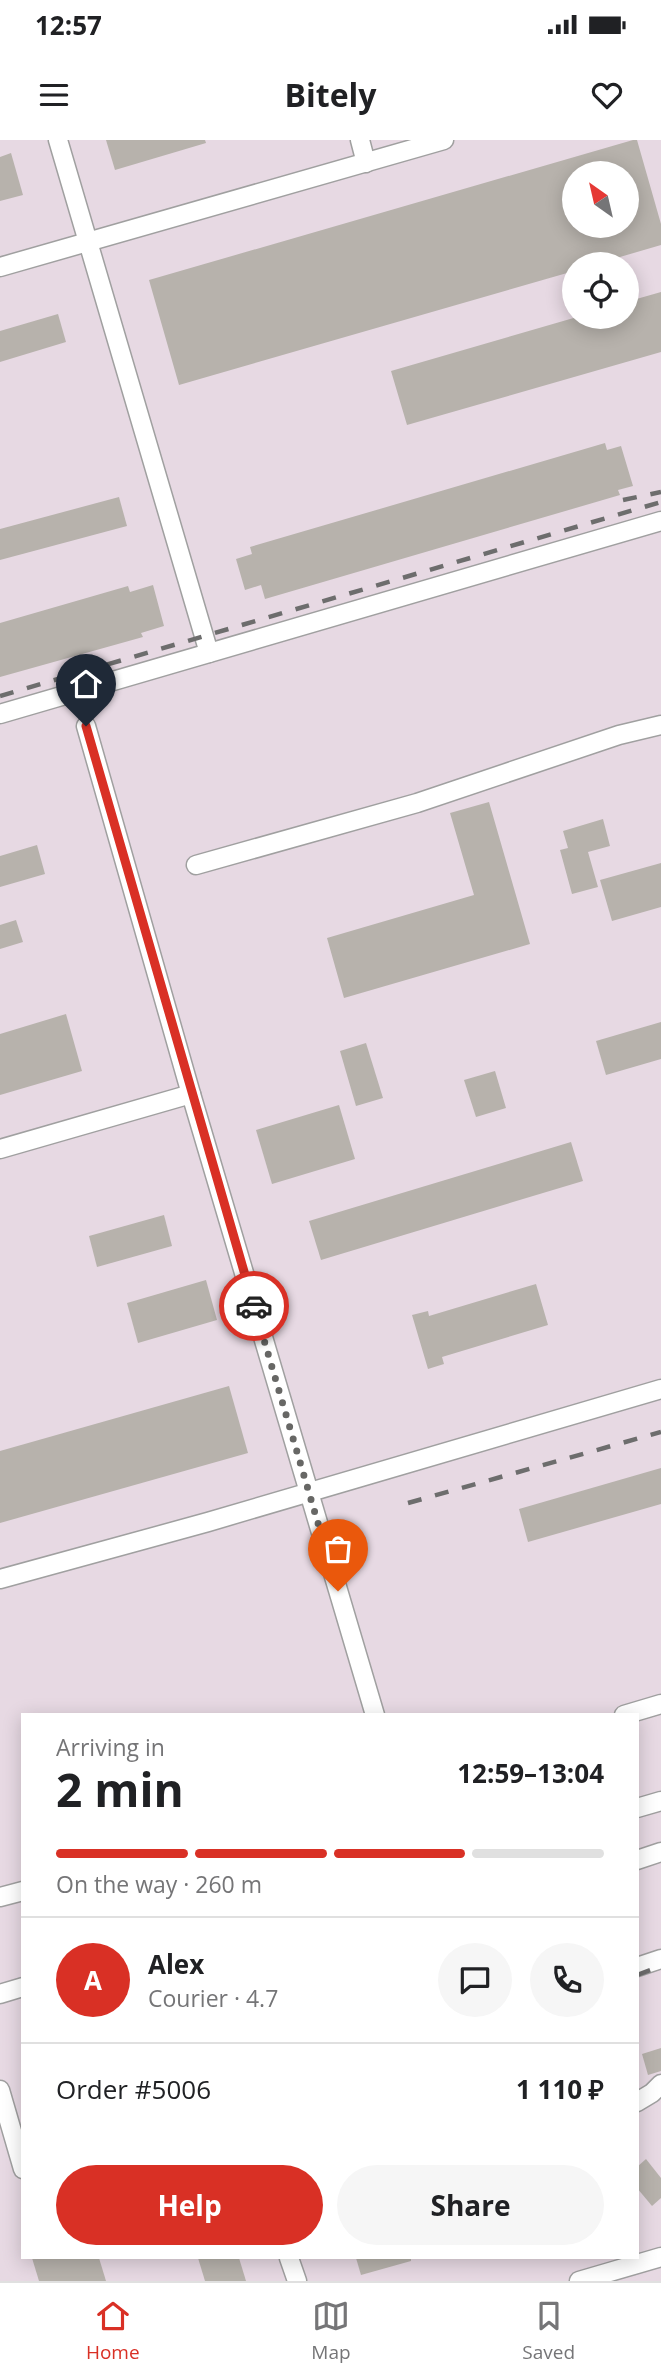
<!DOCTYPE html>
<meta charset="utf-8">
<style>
body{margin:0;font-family:"Open Sans",sans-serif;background:#f6f6f6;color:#202124;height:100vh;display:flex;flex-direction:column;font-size:26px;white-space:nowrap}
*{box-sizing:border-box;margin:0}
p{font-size:23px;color:#757577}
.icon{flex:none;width:38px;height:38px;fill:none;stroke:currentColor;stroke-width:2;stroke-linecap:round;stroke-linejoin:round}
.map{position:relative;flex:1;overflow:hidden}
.details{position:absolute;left:21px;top:1573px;width:618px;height:546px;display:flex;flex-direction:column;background:#fff;border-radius:0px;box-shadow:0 4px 18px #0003}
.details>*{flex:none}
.needle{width:46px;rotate:326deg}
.buttons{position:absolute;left:562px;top:21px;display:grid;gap:14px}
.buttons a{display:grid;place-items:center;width:77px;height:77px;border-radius:50%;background:#fff;box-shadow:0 4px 18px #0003;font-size:35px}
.pin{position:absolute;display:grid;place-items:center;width:60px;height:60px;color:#fff;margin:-72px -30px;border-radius:50% 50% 50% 0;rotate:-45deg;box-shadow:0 0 7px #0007}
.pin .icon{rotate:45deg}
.courier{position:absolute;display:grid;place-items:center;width:70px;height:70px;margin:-35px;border:5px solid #d93025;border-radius:50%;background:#fff;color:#222;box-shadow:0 2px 9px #0007}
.headline em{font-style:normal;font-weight:700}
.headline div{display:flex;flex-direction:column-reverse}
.headline{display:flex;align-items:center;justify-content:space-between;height:119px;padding:0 35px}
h1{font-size:46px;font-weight:700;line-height:52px}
.bar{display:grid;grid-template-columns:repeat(4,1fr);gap:10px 7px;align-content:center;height:84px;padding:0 35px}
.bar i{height:9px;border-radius:5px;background:#e0e0e0}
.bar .active{background:#d93025}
.bar p{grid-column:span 4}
.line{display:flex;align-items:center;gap:18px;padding:0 35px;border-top:2px solid #e0e0e0}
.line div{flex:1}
.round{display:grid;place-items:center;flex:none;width:74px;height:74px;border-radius:37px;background:#f6f6f6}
.action{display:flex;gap:14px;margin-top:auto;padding:14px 35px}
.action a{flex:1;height:80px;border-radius:42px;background:#d93025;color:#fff;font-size:28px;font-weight:700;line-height:80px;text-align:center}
.action a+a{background:#f6f6f6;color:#202124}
.status{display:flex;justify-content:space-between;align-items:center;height:49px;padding:0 35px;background:#fff;direction:ltr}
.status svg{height:19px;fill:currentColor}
header{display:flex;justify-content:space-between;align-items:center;height:91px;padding:0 35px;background:#fff;font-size:32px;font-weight:700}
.tabs{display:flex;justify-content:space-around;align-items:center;height:98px;border-top:2px solid #e0e0e0;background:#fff;font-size:19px;color:#757577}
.tabs a{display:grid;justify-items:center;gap:4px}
.tabs .active{color:#d93025}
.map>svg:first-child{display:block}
.industrial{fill:#e7d9e3;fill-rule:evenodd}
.building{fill:#b7b2ac;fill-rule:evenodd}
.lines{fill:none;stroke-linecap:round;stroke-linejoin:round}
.minor-casing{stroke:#a0a0a0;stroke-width:21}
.minor{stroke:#fff;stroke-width:18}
.rail{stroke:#6d6d6d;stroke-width:4.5;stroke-dasharray:14 14;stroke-linecap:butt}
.done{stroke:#676765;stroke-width:7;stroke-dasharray:0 12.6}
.route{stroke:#d93025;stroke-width:9}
</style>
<div class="status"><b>12:57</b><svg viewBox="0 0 49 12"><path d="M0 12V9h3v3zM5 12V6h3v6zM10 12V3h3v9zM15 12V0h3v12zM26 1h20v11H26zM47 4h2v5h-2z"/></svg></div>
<header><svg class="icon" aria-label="menu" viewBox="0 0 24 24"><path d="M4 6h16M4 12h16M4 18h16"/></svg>Bitely<svg class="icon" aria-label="heart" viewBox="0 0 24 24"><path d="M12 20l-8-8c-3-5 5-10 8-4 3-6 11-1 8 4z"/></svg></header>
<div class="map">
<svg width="661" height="2141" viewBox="0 0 661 2141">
<rect width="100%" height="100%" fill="#eeece6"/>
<path class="industrial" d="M0,0H661V2141H0ZM574,33H626V86H574ZM574,124H626V177H574ZM23,1575H637V2118H23Z"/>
<g class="building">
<polygon points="106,0 205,0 206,3 115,30"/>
<path d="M633,0H637L661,84V105L596,124H574V131L179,245L149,140ZM574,33H626V86H574Z"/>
<polygon points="11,13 23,55 0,61 0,17"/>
<polygon points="661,152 661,212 407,285 391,231 577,177 626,177 626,162"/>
<polygon points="58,174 66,202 0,222 0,191"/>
<polygon points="605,303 607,310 621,306 633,346 618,350 620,355 265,459 261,445 245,450 236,419 252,414 250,407"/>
<polygon points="119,357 127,386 0,420 0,389"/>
<polygon points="153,445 164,486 141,493 143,497 0,537 0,483 128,446 130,452"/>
<polygon points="489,662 530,804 344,858 327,798 474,755 450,673"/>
<polygon points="603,679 610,706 588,712 598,747 572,754 560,710 568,708 563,691"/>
<polygon points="37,705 45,734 0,747 0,716"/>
<polygon points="661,723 661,767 612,781 600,740"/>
<polygon points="16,780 23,802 0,809 0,785"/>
<polygon points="66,874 82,931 0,955 0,894"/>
<polygon points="661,882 661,919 606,935 596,901"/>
<polygon points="366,903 383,958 356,966 340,911"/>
<polygon points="495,931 506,968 476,977 464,940"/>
<polygon points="339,965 355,1019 272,1044 256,990"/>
<polygon points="571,1002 583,1041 321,1120 309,1081"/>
<polygon points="164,1075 172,1106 97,1127 89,1096"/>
<polygon points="206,1140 217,1180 138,1203 127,1163"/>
<polygon points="536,1144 548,1185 442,1217 444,1224 428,1229 412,1175 428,1171 429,1176"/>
<polygon points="229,1246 248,1313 0,1383 0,1311"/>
<polygon points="661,1328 661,1364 528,1402 519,1369"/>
<polygon points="661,1908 661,1931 648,1935 642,1914"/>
<polygon points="646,2019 661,2038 661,2058 652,2066 637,2048 637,2027"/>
<polygon points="32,2118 99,2118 106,2141 39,2141"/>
<polygon points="198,2118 239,2118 246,2141 205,2141"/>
<polygon points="356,2118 411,2118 411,2121 361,2135"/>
</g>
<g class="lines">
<g class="minor-casing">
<g id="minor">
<polyline points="58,0 209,513"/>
<polyline points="360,0 366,23"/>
<polyline points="0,127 444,0"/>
<polyline points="0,574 661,381"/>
<polyline points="86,586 191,954 375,1575"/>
<polyline points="196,725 417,663 619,595 661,585"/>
<polyline points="0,1009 191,954"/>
<polyline points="0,1439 208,1382 661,1249"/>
<polyline points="624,1575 661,1564"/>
<polyline points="637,1668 661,1661"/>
<polyline points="637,1720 661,1712"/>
<polyline points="0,1757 23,1751"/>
<polyline points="637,1827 661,1819"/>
<polyline points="0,1854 23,1847"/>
<polyline points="0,1950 23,2029"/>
<polyline points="637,1962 652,1953 661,1944"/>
<polyline points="289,2118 297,2141"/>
<polyline points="579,2141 661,2117"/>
</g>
</g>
<use href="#minor" class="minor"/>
<g class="rail">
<polyline points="623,360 661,352"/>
<polyline points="0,556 661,362"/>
<polyline points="408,1363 661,1292"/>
<polyline points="637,1835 661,1826"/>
</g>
</g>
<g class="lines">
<polyline class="done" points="254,1166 338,1451"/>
<polyline class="route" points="86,586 254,1166"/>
</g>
</svg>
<div class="buttons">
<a><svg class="needle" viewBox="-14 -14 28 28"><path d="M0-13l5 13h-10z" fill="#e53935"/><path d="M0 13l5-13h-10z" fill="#757577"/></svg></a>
<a><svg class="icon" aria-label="locate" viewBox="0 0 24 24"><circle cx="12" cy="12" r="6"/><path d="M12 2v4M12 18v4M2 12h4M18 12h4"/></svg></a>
</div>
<div class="pin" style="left:338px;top:1451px;background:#ea580c"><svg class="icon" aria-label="bag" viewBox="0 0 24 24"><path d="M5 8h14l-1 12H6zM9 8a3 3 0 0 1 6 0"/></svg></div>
<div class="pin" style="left:86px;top:586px;background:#1f2937"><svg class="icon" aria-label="home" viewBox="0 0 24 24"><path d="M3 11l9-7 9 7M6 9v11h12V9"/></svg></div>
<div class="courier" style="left:254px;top:1166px"><svg class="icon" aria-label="car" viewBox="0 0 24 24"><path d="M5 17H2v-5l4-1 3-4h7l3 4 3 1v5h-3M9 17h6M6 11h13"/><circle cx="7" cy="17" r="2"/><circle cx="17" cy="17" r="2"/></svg></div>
<section class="details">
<div class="headline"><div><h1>2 min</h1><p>Arriving in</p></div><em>12:59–13:04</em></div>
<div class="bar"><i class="active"></i><i class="active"></i><i class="active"></i><i></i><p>On the way · 260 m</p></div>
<div class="line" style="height:126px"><b class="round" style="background:#d93025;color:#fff">A</b><div><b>Alex</b><p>Courier · 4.7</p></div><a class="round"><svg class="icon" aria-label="chat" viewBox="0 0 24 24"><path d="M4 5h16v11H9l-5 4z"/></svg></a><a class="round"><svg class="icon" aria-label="phone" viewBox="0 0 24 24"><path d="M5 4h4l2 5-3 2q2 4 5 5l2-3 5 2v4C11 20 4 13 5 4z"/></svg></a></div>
<div class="line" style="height:91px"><div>Order #5006</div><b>1 110 ₽</b></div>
<div class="action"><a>Help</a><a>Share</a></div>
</section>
</div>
<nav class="tabs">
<a class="active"><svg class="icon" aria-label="home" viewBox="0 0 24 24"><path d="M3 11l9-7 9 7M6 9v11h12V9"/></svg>Home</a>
<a><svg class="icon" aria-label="map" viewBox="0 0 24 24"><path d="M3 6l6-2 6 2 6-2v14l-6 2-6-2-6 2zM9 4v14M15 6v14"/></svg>Map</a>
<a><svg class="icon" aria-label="saved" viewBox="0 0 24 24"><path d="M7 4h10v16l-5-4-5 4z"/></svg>Saved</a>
</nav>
